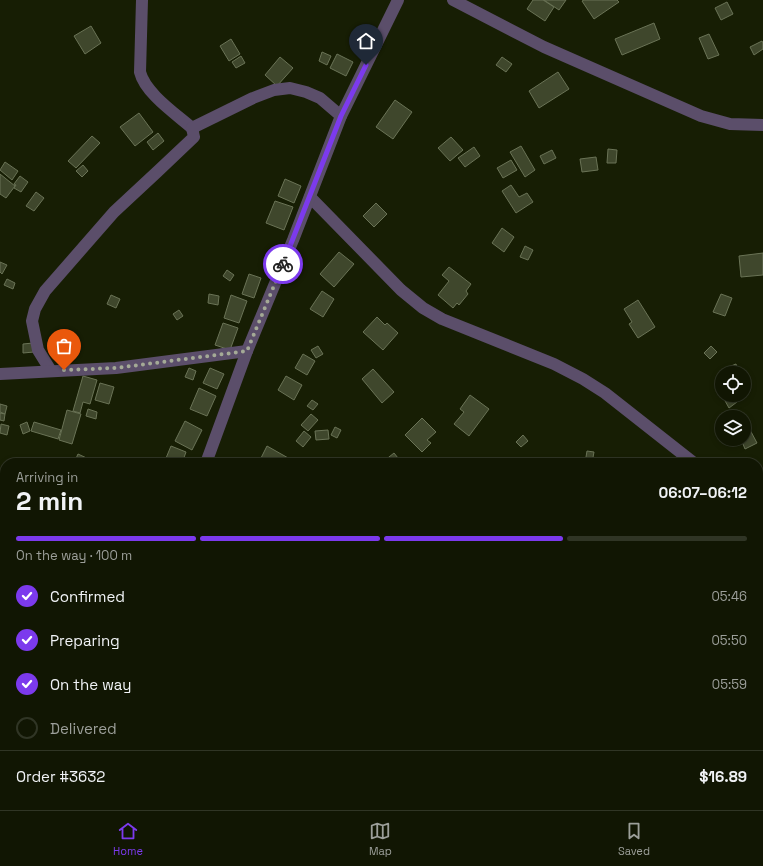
<!DOCTYPE html>
<meta charset="utf-8">
<style>
body{margin:0;font-family:"Space Grotesk",sans-serif;background:#1a1f0d;color:#f1f3f6;height:100vh;display:flex;flex-direction:column;font-size:15px;white-space:nowrap}
*{box-sizing:border-box;margin:0}
p{font-size:13px;color:#9c9f9a}
.icon{flex:none;width:22px;height:22px;fill:none;stroke:currentColor;stroke-width:2;stroke-linecap:round;stroke-linejoin:round}
.map{position:relative;flex:1;overflow:hidden}
.details{position:absolute;left:0px;top:458px;width:763px;height:352px;display:flex;flex-direction:column;background:#111603;border-radius:16px 16px 0 0;box-shadow:0 2px 6px #0003,0 0 0 1px #303525}
.details>*{flex:none}
.tools{position:absolute;left:715px;top:366px;display:grid;gap:8px}
.tools a{display:grid;place-items:center;width:36px;height:36px;border-radius:50%;background:#111603;box-shadow:0 2px 6px #0003,0 0 0 1px #303525;font-size:20px}
.pin{position:absolute;display:grid;place-items:center;width:34px;height:34px;color:#fff;margin:-41px -17px;border-radius:50% 50% 50% 0;rotate:-45deg;box-shadow:0 0 4px #0007}
.pin .icon{rotate:45deg}
.courier{position:absolute;display:grid;place-items:center;width:40px;height:40px;margin:-20px;border:3px solid #7c3aed;border-radius:50%;background:#fff;color:#222;box-shadow:0 1px 5px #0007}
.headline em{font-style:normal;font-weight:700}
.headline div{display:flex;flex-direction:column-reverse}
.headline{display:flex;align-items:center;justify-content:space-between;height:68px;padding:0 16px}
h1{font-size:26px;font-weight:700;line-height:30px}
.bar{display:grid;grid-template-columns:repeat(4,1fr);gap:6px 4px;align-content:center;height:48px;padding:0 16px}
.bar i{height:5px;border-radius:3px;background:#303525}
.bar .on{background:#7c3aed}
.bar p{grid-column:span 4}
.line{display:flex;align-items:center;gap:10px;padding:0 16px;border-top:1px solid #303525}
.line div{flex:1}
ol{padding:0 16px;list-style:none}
li{display:flex;align-items:center;gap:12px;height:44px}
li p{margin-inline-start:auto}
li .icon{padding:4px;border-radius:50%;background:#7c3aed;color:#fff;stroke-width:4}
li:last-child{color:#9c9f9a}
li i{width:22px;height:22px;border:2px solid #303525;border-radius:50%}
.tab-bar{display:flex;justify-content:space-around;align-items:center;height:56px;border-top:1px solid #303525;background:#111603;font-size:11px;color:#9c9f9a}
.tab-bar a{display:grid;justify-items:center;gap:2px}
.tab-bar .on{color:#7c3aed}
.map>svg:first-child{display:block}
.building{fill:#3f472c;stroke:#6a7356}
.lines{fill:none;stroke-linecap:round;stroke-linejoin:round}
.minor{stroke:#5b4e6a;stroke-width:12}
.tertiary{stroke:#5b4e6a;stroke-width:12}
.done{stroke:#a4aa96;stroke-width:4;stroke-dasharray:0 7.2}
.route{stroke:#7c3aed;stroke-width:5}
</style>
<div class="map">
<svg width="763" height="810" viewBox="0 0 763 810">
<rect width="100%" height="100%" fill="#171e04"/>
<g class="building">
<polygon points="533,0 543,0 554,7 545,21 527,9"/>
<polygon points="544,0 566,0 559,10"/>
<polygon points="584,0 617,0 619,2 594,19 582,1"/>
<polygon points="727,2 733,14 721,20 715,8"/>
<polygon points="654,23 660,39 622,55 615,39"/>
<polygon points="91,26 101,43 85,54 74,36"/>
<polygon points="709,34 719,55 708,59 699,38"/>
<polygon points="231,39 240,54 229,61 220,46"/>
<polygon points="762,41 763,43 763,49 754,55 750,47"/>
<polygon points="322,52 331,56 327,65 319,61"/>
<polygon points="337,54 353,62 346,76 330,68"/>
<polygon points="241,56 245,63 236,68 232,62"/>
<polygon points="280,57 293,68 277,86 265,75"/>
<polygon points="502,57 512,64 506,72 496,65"/>
<polygon points="558,72 569,89 539,108 529,91"/>
<polygon points="395,100 412,112 393,139 376,127"/>
<polygon points="139,113 153,132 135,146 120,127"/>
<polygon points="158,133 164,141 153,150 147,142"/>
<polygon points="92,136 100,143 76,168 68,161"/>
<polygon points="451,137 463,150 450,161 438,148"/>
<polygon points="521,146 535,170 525,177 510,152"/>
<polygon points="474,147 480,156 465,167 458,158"/>
<polygon points="608,149 617,150 616,163 607,163"/>
<polygon points="552,150 556,158 544,164 540,156"/>
<polygon points="596,157 598,170 582,172 580,159"/>
<polygon points="511,160 517,170 503,178 497,168"/>
<polygon points="5,162 18,171 12,180 0,170"/>
<polygon points="83,165 88,171 82,177 76,171"/>
<polygon points="0,174 15,186 6,198 0,194"/>
<polygon points="20,176 28,182 21,192 14,188 16,185 14,184"/>
<polygon points="285,179 301,186 294,203 278,196"/>
<polygon points="511,185 519,197 527,193 533,202 516,213 502,191"/>
<polygon points="36,192 44,198 34,211 26,206"/>
<polygon points="275,201 293,207 284,230 266,223"/>
<polygon points="376,203 387,214 374,227 363,216"/>
<polygon points="502,228 514,237 504,252 492,243"/>
<polygon points="525,246 533,250 528,260 520,257"/>
<polygon points="339,252 354,264 334,287 320,274"/>
<polygon points="763,253 763,275 741,277 739,256"/>
<polygon points="0,262 7,265 2,274 0,272"/>
<polygon points="449,267 471,284 466,291 468,294 459,305 457,303 453,308 438,295 449,281 442,275"/>
<polygon points="227,270 234,275 230,281 223,276"/>
<polygon points="249,274 261,278 254,298 242,294"/>
<polygon points="7,279 15,283 13,289 4,285"/>
<polygon points="322,291 334,299 323,317 310,309"/>
<polygon points="209,294 219,296 218,305 208,303"/>
<polygon points="721,294 732,298 725,316 713,312"/>
<polygon points="111,295 120,299 116,308 107,304"/>
<polygon points="231,295 247,301 239,323 224,318"/>
<polygon points="638,300 655,327 638,338 629,324 632,322 624,309"/>
<polygon points="179,310 183,316 177,320 173,314"/>
<polygon points="377,317 385,325 387,323 398,333 383,350 363,332"/>
<polygon points="223,323 238,328 230,350 215,345"/>
<polygon points="64,336 76,336 76,346 64,345"/>
<polygon points="33,343 34,352 23,353 23,344"/>
<polygon points="318,346 323,354 316,358 311,350"/>
<polygon points="711,346 717,352 710,359 704,353"/>
<polygon points="303,354 315,361 307,375 295,368"/>
<polygon points="736,364 739,373 728,373 726,368"/>
<polygon points="189,368 196,371 193,380 185,377"/>
<polygon points="210,368 224,374 217,389 203,383"/>
<polygon points="373,369 394,392 382,403 362,379"/>
<polygon points="83,376 97,380 90,404 83,402 80,413 73,411"/>
<polygon points="286,376 302,385 294,400 278,390"/>
<polygon points="100,383 114,387 109,404 95,400"/>
<polygon points="199,388 216,396 207,416 190,409"/>
<polygon points="470,395 489,409 469,436 454,424 464,412 460,409"/>
<polygon points="731,395 733,395 737,402 729,408 724,399"/>
<polygon points="312,400 318,404 313,410 307,406"/>
<polygon points="0,404 7,406 5,414 0,412"/>
<polygon points="88,409 97,412 96,419 86,416"/>
<polygon points="67,410 81,414 72,444 59,440"/>
<polygon points="0,413 5,414 4,421 0,420"/>
<polygon points="311,414 318,420 308,431 301,425"/>
<polygon points="422,418 436,432 427,440 431,443 422,452 405,435"/>
<polygon points="185,421 202,430 192,450 175,441"/>
<polygon points="27,422 30,431 23,434 20,425"/>
<polygon points="34,422 61,430 58,439 31,431"/>
<polygon points="1,424 9,426 7,435 0,433"/>
<polygon points="335,427 341,430 337,438 331,435"/>
<polygon points="749,428 757,443 745,449 741,439 744,439 744,430"/>
<polygon points="328,430 329,439 316,440 315,431"/>
<polygon points="304,431 311,437 303,447 296,441"/>
<polygon points="523,435 528,441 521,447 516,442"/>
<polygon points="171,446 186,452 182,463 164,463"/>
<polygon points="267,446 297,463 261,463 259,462"/>
<polygon points="587,451 594,452 592,463 585,463"/>
<polygon points="394,453 402,463 385,463 384,461"/>
<polygon points="78,454 93,461 93,463 74,463"/>
<polygon points="0,496 5,499 5,504 3,507 5,508 5,524 0,521"/>
<polygon points="0,527 5,529 0,544"/>
<polygon points="3,568 5,569 5,582 0,579 0,574"/>
<polygon points="5,585 5,602 0,599 0,593"/>
<polygon points="0,602 5,605 5,627 0,625"/>
<polygon points="165,805 183,805 181,810"/>
</g>
<g class="lines">
<g class="minor">
<path d="M142,0L140,72C145,93 176,114 192,128"/>
<polyline points="453,0 544,47 701,116 730,124 763,125"/>
<polyline points="310,197 401,290 423,308 442,319 554,364 583,379 605,393 694,463"/>
<polyline points="51,371 38,350 32,321 35,309 45,291 114,212 157,172 194,137 192,128 253,98 274,90 290,88 306,92 320,98 341,116"/>
<polyline points="0,374 116,368 247,351"/>
<polyline points="758,531 763,540"/>
</g>
<g class="tertiary">
<polyline points="206,463 247,351 293,240 341,116 398,0"/>
<polyline points="96,810 98,805"/>
</g>
</g>
<g class="lines">
<polyline class="done" points="64,370 116,368 247,351 283,264"/>
<polyline class="route" points="283,264 341,116 366,65"/>
</g>
</svg>
<div class="tools">
<a><svg class="icon" aria-label="locate" viewBox="0 0 24 24"><circle cx="12" cy="12" r="6"/><path d="M12 2v4M12 18v4M2 12h4M18 12h4"/></svg></a>
<a><svg class="icon" aria-label="layers" viewBox="0 0 24 24"><path d="M12 4l9 5-9 5-9-5zM3 14l9 5 9-5"/></svg></a>
</div>
<div class="pin" style="left:64px;top:370px;background:#ea580c"><svg class="icon" aria-label="bag" viewBox="0 0 24 24"><path d="M5 8h14l-1 12H6zM9 8a3 3 0 0 1 6 0"/></svg></div>
<div class="pin" style="left:366px;top:65px;background:#1f2937"><svg class="icon" aria-label="home" viewBox="0 0 24 24"><path d="M3 11l9-7 9 7M6 9v11h12V9"/></svg></div>
<div class="courier" style="left:283px;top:264px"><svg class="icon" aria-label="bike" viewBox="0 0 24 24"><circle cx="6" cy="16" r="4"/><circle cx="18" cy="16" r="4"/><path d="M6 16l4-8h5l3 8M10 8l3 8H6M13 5h3"/></svg></div>
<section class="details">
<div class="headline"><div><h1>2 min</h1><p>Arriving in</p></div><em>06:07–06:12</em></div>
<div class="bar"><i class="on"></i><i class="on"></i><i class="on"></i><i></i><p>On the way · 100 m</p></div>
<ol>
<li><svg class="icon" aria-label="check" viewBox="0 0 24 24"><path d="M5 12l5 5 9-10"/></svg>Confirmed<p>05:46</p></li>
<li><svg class="icon" aria-label="check" viewBox="0 0 24 24"><path d="M5 12l5 5 9-10"/></svg>Preparing<p>05:50</p></li>
<li><svg class="icon" aria-label="check" viewBox="0 0 24 24"><path d="M5 12l5 5 9-10"/></svg>On the way<p>05:59</p></li>
<li><i></i>Delivered</li>
</ol>
<div class="line" style="height:52px"><div>Order #3632</div><b>$16.89</b></div>
</section>
</div>
<nav class="tab-bar">
<a class="on"><svg class="icon" aria-label="home" viewBox="0 0 24 24"><path d="M3 11l9-7 9 7M6 9v11h12V9"/></svg>Home</a>
<a><svg class="icon" aria-label="map" viewBox="0 0 24 24"><path d="M3 6l6-2 6 2 6-2v14l-6 2-6-2-6 2zM9 4v14M15 6v14"/></svg>Map</a>
<a><svg class="icon" aria-label="saved" viewBox="0 0 24 24"><path d="M7 4h10v16l-5-4-5 4z"/></svg>Saved</a>
</nav>
